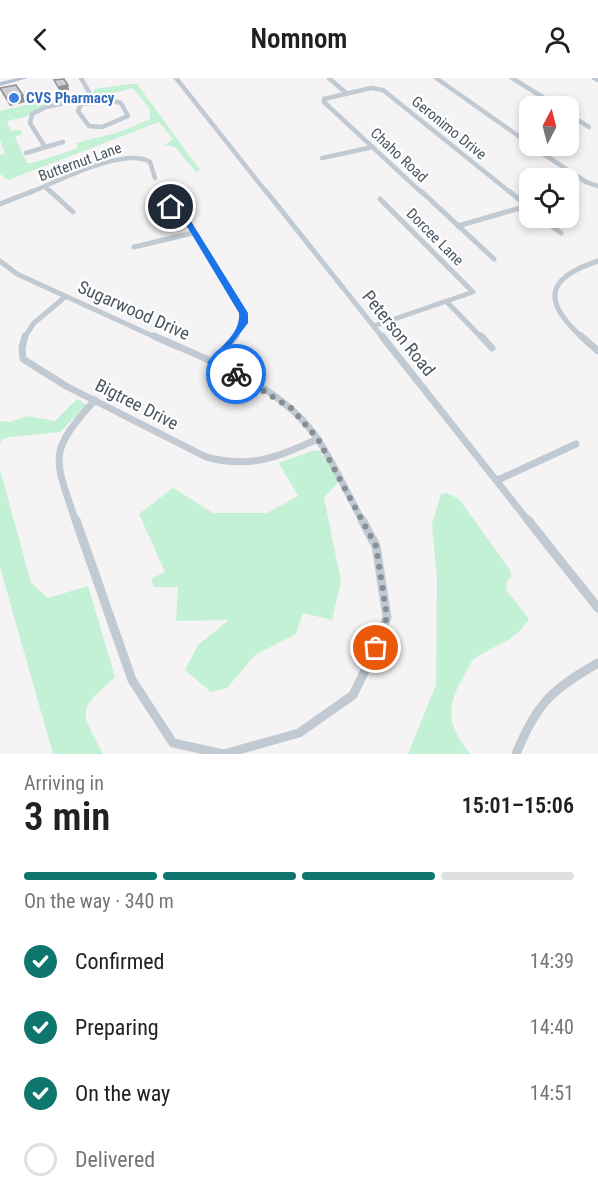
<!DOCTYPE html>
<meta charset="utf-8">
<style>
body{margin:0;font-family:"Roboto Condensed",sans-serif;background:#f2f2f2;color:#202124;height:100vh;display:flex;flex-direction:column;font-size:22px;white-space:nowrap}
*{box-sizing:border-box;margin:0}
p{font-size:20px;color:#757577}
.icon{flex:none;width:33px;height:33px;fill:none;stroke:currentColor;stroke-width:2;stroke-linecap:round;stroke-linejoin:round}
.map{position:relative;height:676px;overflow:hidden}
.side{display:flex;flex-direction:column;background:#fff;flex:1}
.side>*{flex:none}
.needle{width:39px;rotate:7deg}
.fabs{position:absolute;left:519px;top:18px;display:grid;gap:12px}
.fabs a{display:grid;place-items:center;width:60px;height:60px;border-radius:12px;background:#fff;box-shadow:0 3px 9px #0003;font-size:30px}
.pin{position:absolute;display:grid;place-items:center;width:51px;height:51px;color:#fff;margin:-26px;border:3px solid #fff;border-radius:50%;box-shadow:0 2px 6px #0007}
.courier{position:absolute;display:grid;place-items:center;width:60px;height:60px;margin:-30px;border:4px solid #1a73e8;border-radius:50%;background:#fff;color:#222;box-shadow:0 2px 8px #0007}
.summary em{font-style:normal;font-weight:600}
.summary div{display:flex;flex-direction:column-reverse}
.summary{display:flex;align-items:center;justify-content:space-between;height:102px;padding:0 24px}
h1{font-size:39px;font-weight:600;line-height:45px}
.bar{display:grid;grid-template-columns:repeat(4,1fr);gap:9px 6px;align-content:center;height:72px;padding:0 24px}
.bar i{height:8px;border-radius:4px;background:#e0e0e0}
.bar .on{background:#0f766e}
.bar p{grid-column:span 4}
ol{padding:0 24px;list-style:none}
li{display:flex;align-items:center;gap:18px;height:66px}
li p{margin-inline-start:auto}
li .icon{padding:6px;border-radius:50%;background:#0f766e;color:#fff;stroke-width:4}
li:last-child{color:#757577}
li i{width:33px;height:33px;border:3px solid #e0e0e0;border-radius:50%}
header{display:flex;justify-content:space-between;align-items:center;height:78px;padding:0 24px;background:#fff;font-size:27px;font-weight:600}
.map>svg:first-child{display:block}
.green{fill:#c3f1d5}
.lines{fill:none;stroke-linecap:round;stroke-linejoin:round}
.street-far3{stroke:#c1cad2;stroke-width:4.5}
.street-far2{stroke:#c1cad2;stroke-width:5}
.street-far1{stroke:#c1cad2;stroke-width:7}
.street{stroke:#c1cad2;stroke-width:9}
.primary{fill:#b3c2d1;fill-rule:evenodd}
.wall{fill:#b0b2b7}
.shaded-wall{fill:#909195}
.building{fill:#cdcfd5;stroke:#909195;stroke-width:1.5}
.route{fill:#1a73e8}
.done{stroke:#868d94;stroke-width:6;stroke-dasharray:0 10.8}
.shop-dot{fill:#3f7fe0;stroke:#fff;stroke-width:2}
.labels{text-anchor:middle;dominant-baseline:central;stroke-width:4.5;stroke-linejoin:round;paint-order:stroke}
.far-shop-label{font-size:15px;font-weight:bold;fill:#366cbe;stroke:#fff;text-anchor:start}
.far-street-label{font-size:15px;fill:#4a5661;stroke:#fff}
.street-label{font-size:18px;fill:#4a5661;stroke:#fff}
</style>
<header><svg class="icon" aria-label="back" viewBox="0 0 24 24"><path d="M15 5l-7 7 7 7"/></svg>Nomnom<svg class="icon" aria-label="person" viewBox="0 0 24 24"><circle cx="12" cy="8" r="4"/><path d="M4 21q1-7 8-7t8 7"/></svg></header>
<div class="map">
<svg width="598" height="676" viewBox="0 0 598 676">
<rect width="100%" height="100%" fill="#f5f3f3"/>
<g class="green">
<polygon points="130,6 137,6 200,92 196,94 175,69 165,67 173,61 159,44 8,102 0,96 0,77 5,75 0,62 0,33 38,24 35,20 40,18 43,22 79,16 80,19 56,23 25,39 7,43 11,53 21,52 22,56 15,59 27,85 33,85 78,70 76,65 120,54 150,41 150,31 133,10 109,16 92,16 95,11"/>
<polygon points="77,321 87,327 60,354 10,359 2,361 0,366 0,343 10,344 27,338 55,343"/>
<polygon points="314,372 320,373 339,403 324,420 341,503 332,542 303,535 296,556 255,577 227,610 211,614 185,592 198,567 229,542 176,543 178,509 154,509 151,501 165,494 139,436 173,410 213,435 267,435 298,418 279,385"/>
<path d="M0,391L31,505L48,520L88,508L115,599C77,634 79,630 103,676H53L0,489Z"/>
<path d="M447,415L459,421L510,492L511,499L506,505L507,513L529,541C513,566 496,565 474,581C469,586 466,595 462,601C444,634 449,647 470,676H408L436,607L437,500L432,446L441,416Z"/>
</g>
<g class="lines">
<g class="street-far3">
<polyline points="81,0 89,14 81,25"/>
<polyline points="176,0 267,115"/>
<polyline points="329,0 346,15"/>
<polyline points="436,0 530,66"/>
<polyline points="512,0 557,28"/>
<polyline points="594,0 598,2"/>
<polygon points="114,23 121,25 128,38 102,49 89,48 78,33 81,26"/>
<polyline points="568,36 589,49"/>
<polyline points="531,68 586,104 598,108"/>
<polyline points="45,69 30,45 32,36 46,29 83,21"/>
<polyline points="26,75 63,64"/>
<polyline points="322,80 373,69"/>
<polyline points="45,109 52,115"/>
<path d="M29,115C56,104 125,68 150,84L155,100"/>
<polyline points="422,115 324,24 324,21 371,10 383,12 511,115"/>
</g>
<g class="street-far2">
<polyline points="50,113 73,134"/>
<polyline points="266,113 383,260"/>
<polyline points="421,113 494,181"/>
<polyline points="509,113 530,130"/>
<polyline points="0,126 33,113"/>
<polyline points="171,129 181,133 243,235 241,249 235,260"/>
<polyline points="541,140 561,155"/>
<polyline points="458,148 527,128"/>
<polyline points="134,169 193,155"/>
<polyline points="0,183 17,196 157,260"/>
<polyline points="447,224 482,260"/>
<polyline points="374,248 473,214 380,121"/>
<polyline points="24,260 34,245 65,219"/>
<path d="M583,260C541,223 546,200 598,183"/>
</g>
<g class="street-far1">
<path d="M25,258L22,270L23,281L66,308L206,379C252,391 277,379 318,361"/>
<path d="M154,258C211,284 283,307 319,363C335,388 348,417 363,444"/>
<polyline points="382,258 529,444"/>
<polyline points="481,258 492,270"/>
<polyline points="581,258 598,273"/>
<polyline points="212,285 236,258"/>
<polyline points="498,402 576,366"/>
<path d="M76,444C54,379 47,375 95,322"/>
</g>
<g class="street">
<polyline points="76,442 132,602 173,665 223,676"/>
<polyline points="528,442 598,530"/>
<polyline points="224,676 299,655 353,617 376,570 387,539 376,468 362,442"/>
<path d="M516,676C537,625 551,612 598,585"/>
</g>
<polygon class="primary" points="18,0 28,0 0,8 0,4"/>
</g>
<polygon class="wall" points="0,10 25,24 10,28 3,17"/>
<g class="shaded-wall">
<polygon points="68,7 69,12 59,14 58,9"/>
<polygon points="23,17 25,24 10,28 7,21"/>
</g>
<g class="building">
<polygon points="64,1 68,7 58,9 54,2"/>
<polygon points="16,7 23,17 7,21 0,10"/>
</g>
<path class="route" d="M171,126L184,132L248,235V245L218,284L239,294V298H232L207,285C219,269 241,256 239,235L179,135L168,129Z"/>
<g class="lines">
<polyline class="done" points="236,296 291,330 318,361 376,468 387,539 376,570"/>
</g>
<circle class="shop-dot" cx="14" cy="20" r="6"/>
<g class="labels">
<g class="far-shop-label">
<text x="26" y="20">CVS Pharmacy</text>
</g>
<g class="far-street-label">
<text transform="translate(449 50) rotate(39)">Geronimo Drive</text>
<text transform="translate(399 77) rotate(43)">Chaho Road</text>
<text transform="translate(80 84) rotate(-20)">Butternut Lane</text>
<text transform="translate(435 159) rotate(45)">Dorcee Lane</text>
</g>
<g class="street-label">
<text transform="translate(134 232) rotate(24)">Sugarwood Drive</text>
<text transform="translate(399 255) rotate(51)">Peterson Road</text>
<text transform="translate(137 326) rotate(27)">Bigtree Drive</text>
</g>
</g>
</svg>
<div class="fabs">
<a><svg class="needle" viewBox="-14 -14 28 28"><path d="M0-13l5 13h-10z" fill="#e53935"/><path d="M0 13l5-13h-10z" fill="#757577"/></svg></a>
<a><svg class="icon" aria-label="locate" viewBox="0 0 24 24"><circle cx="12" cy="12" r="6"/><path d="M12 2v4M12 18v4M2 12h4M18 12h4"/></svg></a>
</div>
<div class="pin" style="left:376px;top:570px;background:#ea580c"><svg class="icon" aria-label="bag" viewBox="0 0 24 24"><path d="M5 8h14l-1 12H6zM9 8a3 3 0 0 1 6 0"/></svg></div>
<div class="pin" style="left:171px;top:129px;background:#1f2937"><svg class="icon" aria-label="home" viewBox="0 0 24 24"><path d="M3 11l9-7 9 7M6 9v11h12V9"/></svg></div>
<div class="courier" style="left:236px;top:296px"><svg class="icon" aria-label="bike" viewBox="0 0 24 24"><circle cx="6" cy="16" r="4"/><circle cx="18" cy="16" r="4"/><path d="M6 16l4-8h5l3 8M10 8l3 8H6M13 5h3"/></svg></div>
</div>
<section class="side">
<div class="summary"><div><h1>3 min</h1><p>Arriving in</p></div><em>15:01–15:06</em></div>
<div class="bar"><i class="on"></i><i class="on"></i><i class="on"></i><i></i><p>On the way · 340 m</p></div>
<ol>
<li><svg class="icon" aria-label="check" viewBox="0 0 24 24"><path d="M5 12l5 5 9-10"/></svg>Confirmed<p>14:39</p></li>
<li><svg class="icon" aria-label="check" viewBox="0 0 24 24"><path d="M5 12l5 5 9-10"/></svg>Preparing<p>14:40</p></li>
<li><svg class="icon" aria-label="check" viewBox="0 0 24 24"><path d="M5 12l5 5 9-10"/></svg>On the way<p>14:51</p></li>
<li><i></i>Delivered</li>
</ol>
</section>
